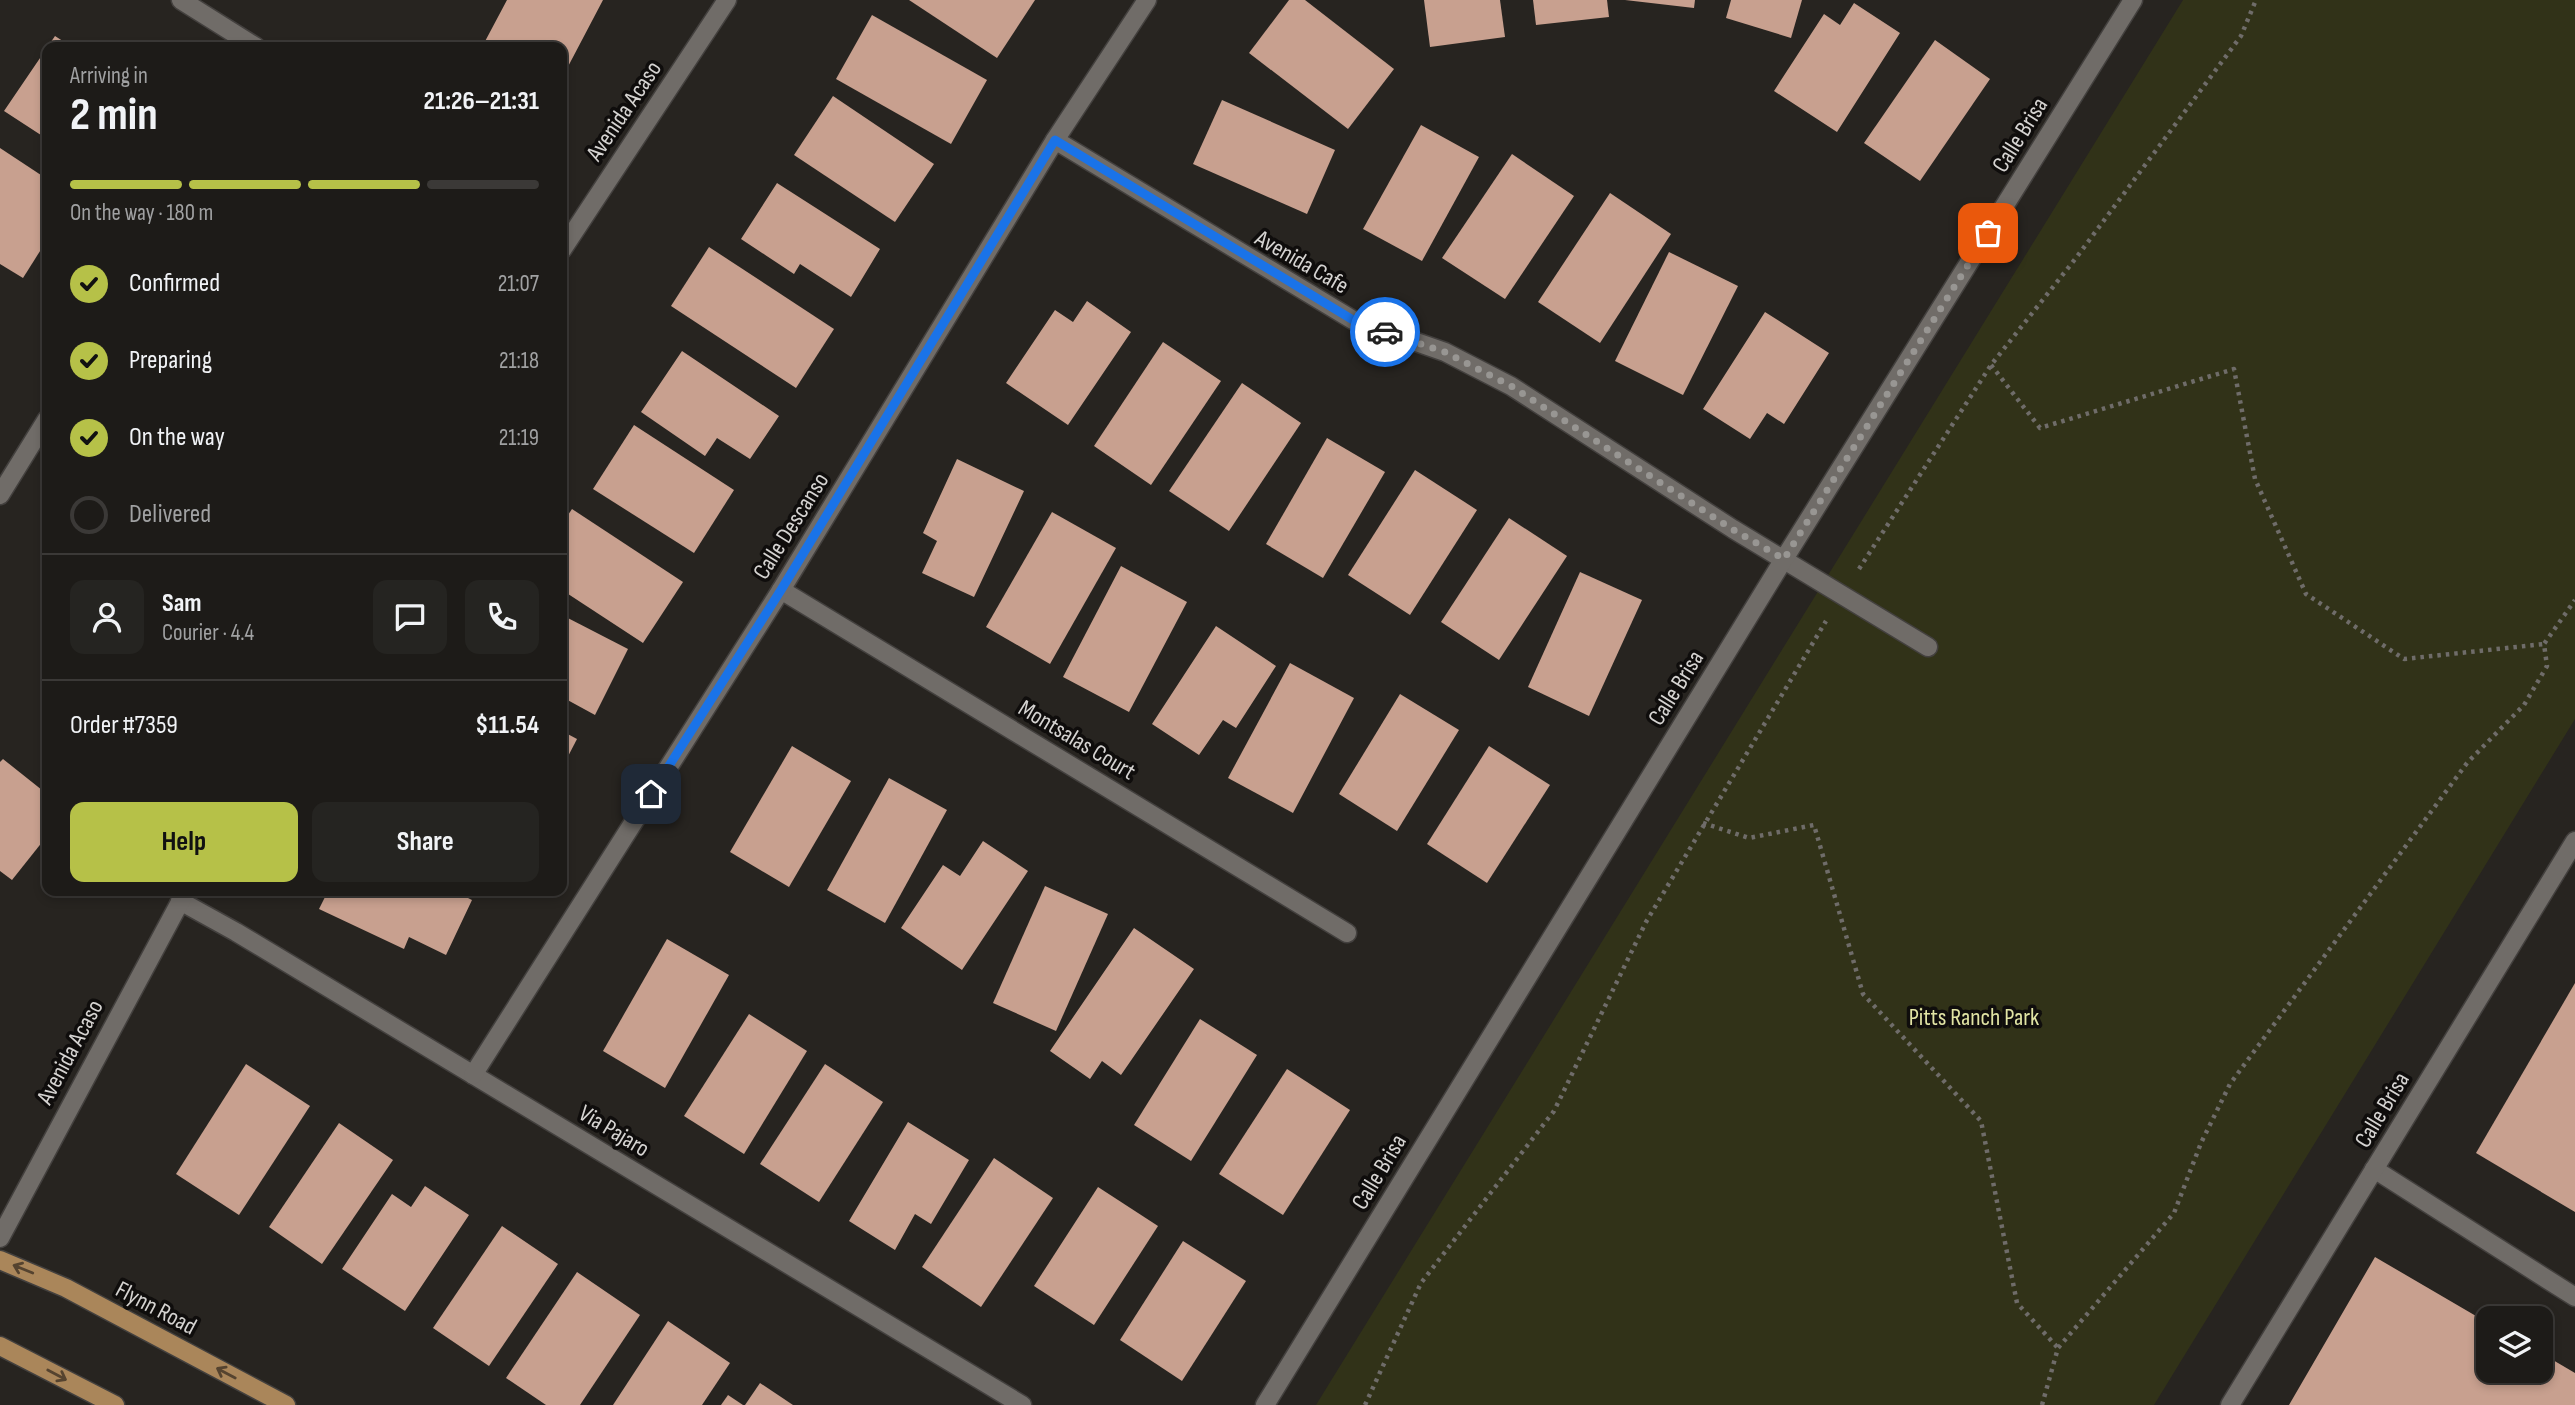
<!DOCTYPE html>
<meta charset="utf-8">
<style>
body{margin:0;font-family:"Sofia Sans Condensed",sans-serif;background:#252421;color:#f1f3f6;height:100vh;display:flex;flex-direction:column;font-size:26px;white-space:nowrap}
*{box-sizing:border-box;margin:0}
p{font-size:23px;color:#a0a1a2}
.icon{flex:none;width:38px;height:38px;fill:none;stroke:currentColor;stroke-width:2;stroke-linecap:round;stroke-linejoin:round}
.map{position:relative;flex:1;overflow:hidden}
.side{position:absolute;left:42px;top:42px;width:525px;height:854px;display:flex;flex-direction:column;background:#1d1b18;border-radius:14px;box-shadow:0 4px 10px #0003,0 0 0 2px #3b3937}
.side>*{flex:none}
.buttons{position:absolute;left:2476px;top:1306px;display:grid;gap:14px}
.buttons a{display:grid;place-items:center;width:77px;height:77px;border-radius:14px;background:#1d1b18;box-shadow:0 4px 10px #0003,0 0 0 2px #3b3937;font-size:35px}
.pin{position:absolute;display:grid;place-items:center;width:60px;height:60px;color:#fff;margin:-30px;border-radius:14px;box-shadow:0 4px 10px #0006}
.courier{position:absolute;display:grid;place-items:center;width:70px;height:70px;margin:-35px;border:5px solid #1a73e8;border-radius:50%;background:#fff;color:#222;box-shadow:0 2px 9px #0007}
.summary em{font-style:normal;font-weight:700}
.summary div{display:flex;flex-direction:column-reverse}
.summary{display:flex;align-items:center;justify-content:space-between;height:119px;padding:0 28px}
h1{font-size:46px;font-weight:700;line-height:52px}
.bar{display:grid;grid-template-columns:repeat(4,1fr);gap:10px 7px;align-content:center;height:84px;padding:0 28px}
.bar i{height:9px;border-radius:5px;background:#3b3937}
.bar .current{background:#b6c148}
.bar p{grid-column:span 4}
.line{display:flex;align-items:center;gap:18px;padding:0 28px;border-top:2px solid #3b3937}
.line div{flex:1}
.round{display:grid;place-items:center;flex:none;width:74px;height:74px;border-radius:14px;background:#252421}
ol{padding:0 28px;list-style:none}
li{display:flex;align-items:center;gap:21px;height:77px}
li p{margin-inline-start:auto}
li .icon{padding:7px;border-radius:50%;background:#b6c148;color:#111;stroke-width:4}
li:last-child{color:#a0a1a2}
li i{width:38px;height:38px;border:4px solid #3b3937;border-radius:50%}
.action{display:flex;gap:14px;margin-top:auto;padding:14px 28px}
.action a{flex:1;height:80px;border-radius:14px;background:#b6c148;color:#111;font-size:28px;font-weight:700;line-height:80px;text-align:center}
.action a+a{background:#252421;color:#f1f3f6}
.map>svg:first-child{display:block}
.green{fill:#313218}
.building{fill:#c8a08f}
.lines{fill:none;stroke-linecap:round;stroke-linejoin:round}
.minor-casing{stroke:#43403e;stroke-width:21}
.major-casing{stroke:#43403e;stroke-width:21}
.path{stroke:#6f6c69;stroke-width:4.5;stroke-dasharray:3.5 5;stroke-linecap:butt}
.minor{stroke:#706c68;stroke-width:18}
.major{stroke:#aa865a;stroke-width:18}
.oneway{stroke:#55432f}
.done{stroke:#989693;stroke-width:7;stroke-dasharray:0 12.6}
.route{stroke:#1a73e8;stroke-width:9}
.labels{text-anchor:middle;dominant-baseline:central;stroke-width:7;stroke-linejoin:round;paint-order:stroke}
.street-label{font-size:24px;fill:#d5d3d1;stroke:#0f0d0c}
.park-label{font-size:24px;fill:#e1e4a4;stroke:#0f0d0c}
</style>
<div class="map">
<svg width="2575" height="1405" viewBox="0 0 2575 1405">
<rect width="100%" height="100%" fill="#272420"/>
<polygon class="green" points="2183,0 2575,0 2575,719 2154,1405 1316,1405"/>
<g class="building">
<polygon points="507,0 603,0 562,78 562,47 482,47"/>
<polygon points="909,0 1035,0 997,58"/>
<polygon points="1289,0 1305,0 1394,69 1348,129 1249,53"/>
<polygon points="1424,0 1500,0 1505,37 1430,47"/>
<polygon points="1533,0 1607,0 1609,17 1536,25"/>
<polygon points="1625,0 1695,0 1694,8"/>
<polygon points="1731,0 1802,0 1791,38 1726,18"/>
<polygon points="1854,3 1900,33 1837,132 1774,91 1824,14 1840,25"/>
<polygon points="872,15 987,80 951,144 836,79"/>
<polygon points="55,36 72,47 47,47 47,139 4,111"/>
<polygon points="1935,40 1990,79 1920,181 1864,143"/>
<polygon points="833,96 934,164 895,222 794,155"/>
<polygon points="1222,100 1335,150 1307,214 1193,164"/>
<polygon points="1421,125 1479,157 1422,261 1363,229"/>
<polygon points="0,148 47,179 47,240 23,278 0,264"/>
<polygon points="1512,154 1574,196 1505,299 1442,258"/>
<polygon points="777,183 880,249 851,297 800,264 794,274 741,239"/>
<polygon points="1610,193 1671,234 1600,343 1538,302"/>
<polygon points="709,247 834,329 796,388 671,306"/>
<polygon points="1669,252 1738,286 1683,395 1615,361"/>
<polygon points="1087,301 1131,332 1068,425 1006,383 1055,310 1073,322"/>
<polygon points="1765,312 1829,353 1784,424 1767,413 1750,439 1703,409"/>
<polygon points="1163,342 1221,381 1151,485 1094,446"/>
<polygon points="682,351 779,416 750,459 717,438 705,456 641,412"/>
<polygon points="1242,383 1301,423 1229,531 1169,491"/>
<polygon points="634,425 734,490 694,553 593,489"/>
<polygon points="1327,438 1385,472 1323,578 1266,544"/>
<polygon points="957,459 1024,491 974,597 922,573 937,541 923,533"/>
<polygon points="1415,470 1477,510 1410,615 1348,575"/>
<polygon points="572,509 683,582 643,643 562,590 562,524"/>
<polygon points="1052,512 1116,548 1050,664 986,627"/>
<polygon points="1509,518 1567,556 1499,660 1441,622"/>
<polygon points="1121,566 1187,602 1129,712 1063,677"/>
<polygon points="1580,572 1642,600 1589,716 1528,687"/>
<polygon points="562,615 628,649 595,715 562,697"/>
<polygon points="1216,626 1276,666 1236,728 1223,720 1199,755 1152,724"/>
<polygon points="1290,663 1354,698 1293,813 1228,778"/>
<polygon points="1400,694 1459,730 1397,831 1339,794"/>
<polygon points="562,731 577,739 562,768"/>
<polygon points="792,746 851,781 789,887 730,852"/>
<polygon points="1489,746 1550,785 1487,883 1427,844"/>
<polygon points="3,759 47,794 47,836 12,880 0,871 0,762"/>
<polygon points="889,778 947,810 885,923 827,890"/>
<polygon points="983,841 1028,871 962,970 901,928 943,865 960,876"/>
<polygon points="1045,886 1108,914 1056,1031 993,1003"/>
<polygon points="328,891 454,891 472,900 446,955 409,937 404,949 319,909"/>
<polygon points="1134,928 1194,969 1121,1075 1102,1061 1090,1079 1050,1051"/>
<polygon points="667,939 729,975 665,1088 603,1051"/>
<polygon points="2575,983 2575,1212 2476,1153"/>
<polygon points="749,1014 807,1051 744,1154 684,1116"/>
<polygon points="1200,1019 1257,1055 1191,1161 1134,1125"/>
<polygon points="246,1064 310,1106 239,1215 176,1174"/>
<polygon points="825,1064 883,1102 819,1202 760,1164"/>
<polygon points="1287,1069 1350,1110 1283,1215 1219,1174"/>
<polygon points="908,1122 969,1160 931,1224 915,1214 895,1250 849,1221"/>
<polygon points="339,1123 393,1160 322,1264 269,1227"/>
<polygon points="994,1158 1053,1198 981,1307 922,1267"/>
<polygon points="425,1186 469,1215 405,1311 342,1269 392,1194 411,1207"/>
<polygon points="1098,1187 1158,1226 1094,1325 1034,1286"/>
<polygon points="502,1226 558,1264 489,1366 433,1328"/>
<polygon points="1183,1241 1246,1281 1182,1381 1120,1340"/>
<polygon points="2375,1257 2488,1323 2488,1370 2541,1370 2541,1353 2575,1373 2575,1405 2289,1405"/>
<polygon points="577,1272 640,1315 580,1405 546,1405 506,1378"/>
<polygon points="668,1321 730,1363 702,1405 613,1405"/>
<polygon points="760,1383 793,1405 745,1405"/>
<polygon points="728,1395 743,1405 721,1405"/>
</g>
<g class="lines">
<g class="minor-casing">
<g id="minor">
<polyline points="181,0 256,47"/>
<polyline points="1055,140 1353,320 1445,352 1511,386 1733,529 1928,647"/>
<polyline points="562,250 727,0"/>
<polyline points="0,495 47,419"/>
<polyline points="781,590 1347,933"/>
<polyline points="180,901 236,932 1022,1405"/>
<polyline points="473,1075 781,590 1055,140 1147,0"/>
<polyline points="2374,1169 2575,1297"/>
<polyline points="0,1238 186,891"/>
<polyline points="1265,1405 1784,559 2133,0"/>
<polyline points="2230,1405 2575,841"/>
</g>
</g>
<g class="major-casing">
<g id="major">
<polyline points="0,1260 66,1288 286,1405"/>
<polyline points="0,1346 115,1405"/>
</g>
</g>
<g class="path">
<polyline points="1991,365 2040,428 2234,369 2255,479 2306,594 2404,659 2544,644"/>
<polyline points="1859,569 1991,365 2076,258 2241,36 2256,0"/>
<polyline points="1703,823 1749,838 1814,825 1863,994 1981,1121 2017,1303 2058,1348"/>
<polyline points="1365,1405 1421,1283 1554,1111 1646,922 1826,621"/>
<polyline points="2042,1405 2058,1348 2174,1213 2201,1143 2230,1084 2467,763 2524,705 2547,666 2544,644 2575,600"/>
</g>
<use href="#minor" class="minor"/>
<use href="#major" class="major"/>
</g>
<defs><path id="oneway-shaft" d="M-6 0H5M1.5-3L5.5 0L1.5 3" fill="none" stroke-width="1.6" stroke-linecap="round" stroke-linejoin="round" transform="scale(1.75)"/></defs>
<g class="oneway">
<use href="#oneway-shaft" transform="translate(23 1269) rotate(-158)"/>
<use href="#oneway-shaft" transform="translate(226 1373) rotate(-152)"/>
<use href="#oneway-shaft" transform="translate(57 1375) rotate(28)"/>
</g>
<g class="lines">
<polyline class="done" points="1385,332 1445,352 1511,386 1732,529 1784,559 1988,233"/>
<polyline class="route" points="651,794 781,590 1055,140 1353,320 1385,332"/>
</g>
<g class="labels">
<g class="street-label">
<text transform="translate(624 111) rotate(-56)">Avenida Acaso</text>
<text transform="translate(2020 135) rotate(-58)">Calle Brisa</text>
<text transform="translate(1302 262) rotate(30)">Avenida Cafe</text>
<text transform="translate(791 526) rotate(-58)">Calle Descanso</text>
<text transform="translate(1676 688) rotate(-58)">Calle Brisa</text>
<text transform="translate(1077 740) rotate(31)">Montsalas Court</text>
<text transform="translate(70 1052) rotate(-62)">Avenida Acaso</text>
<text transform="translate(2382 1110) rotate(-59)">Calle Brisa</text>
<text transform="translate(614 1131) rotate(31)">Via Pajaro</text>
<text transform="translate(1379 1172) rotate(-59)">Calle Brisa</text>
<text transform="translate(156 1308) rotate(28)">Flynn Road</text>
</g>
<g class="park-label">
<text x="1974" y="1017">Pitts Ranch Park</text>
</g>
</g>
</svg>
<div class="buttons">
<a><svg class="icon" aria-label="layers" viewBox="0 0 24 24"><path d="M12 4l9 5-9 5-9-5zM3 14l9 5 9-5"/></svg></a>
</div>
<div class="pin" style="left:1988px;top:233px;background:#ea580c"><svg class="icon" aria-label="bag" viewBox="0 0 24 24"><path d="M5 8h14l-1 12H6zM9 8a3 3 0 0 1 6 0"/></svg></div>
<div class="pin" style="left:651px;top:794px;background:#1f2937"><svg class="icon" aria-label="home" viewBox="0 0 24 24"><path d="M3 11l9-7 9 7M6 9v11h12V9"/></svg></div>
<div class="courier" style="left:1385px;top:332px"><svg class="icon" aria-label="car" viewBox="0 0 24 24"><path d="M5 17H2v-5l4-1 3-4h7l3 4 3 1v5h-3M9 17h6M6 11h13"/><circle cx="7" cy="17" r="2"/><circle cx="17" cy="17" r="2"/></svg></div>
<section class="side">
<div class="summary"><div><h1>2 min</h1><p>Arriving in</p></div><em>21:26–21:31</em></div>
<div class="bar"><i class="current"></i><i class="current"></i><i class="current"></i><i></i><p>On the way · 180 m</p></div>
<ol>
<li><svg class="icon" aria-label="check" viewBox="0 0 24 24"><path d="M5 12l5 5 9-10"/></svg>Confirmed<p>21:07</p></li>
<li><svg class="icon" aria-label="check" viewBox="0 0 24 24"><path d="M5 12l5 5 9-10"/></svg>Preparing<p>21:18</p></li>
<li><svg class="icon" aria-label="check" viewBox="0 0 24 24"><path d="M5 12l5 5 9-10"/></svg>On the way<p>21:19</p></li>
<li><i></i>Delivered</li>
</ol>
<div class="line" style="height:126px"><a class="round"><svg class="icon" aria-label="person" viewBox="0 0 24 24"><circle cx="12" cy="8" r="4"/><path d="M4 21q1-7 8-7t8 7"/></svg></a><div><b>Sam</b><p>Courier · 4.4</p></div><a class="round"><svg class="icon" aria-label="chat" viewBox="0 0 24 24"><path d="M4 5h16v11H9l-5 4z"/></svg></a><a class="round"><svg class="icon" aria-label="phone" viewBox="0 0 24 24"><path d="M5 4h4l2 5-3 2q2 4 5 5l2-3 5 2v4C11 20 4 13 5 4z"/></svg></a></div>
<div class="line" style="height:91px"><div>Order #7359</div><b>$11.54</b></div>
<div class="action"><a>Help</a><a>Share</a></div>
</section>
</div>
